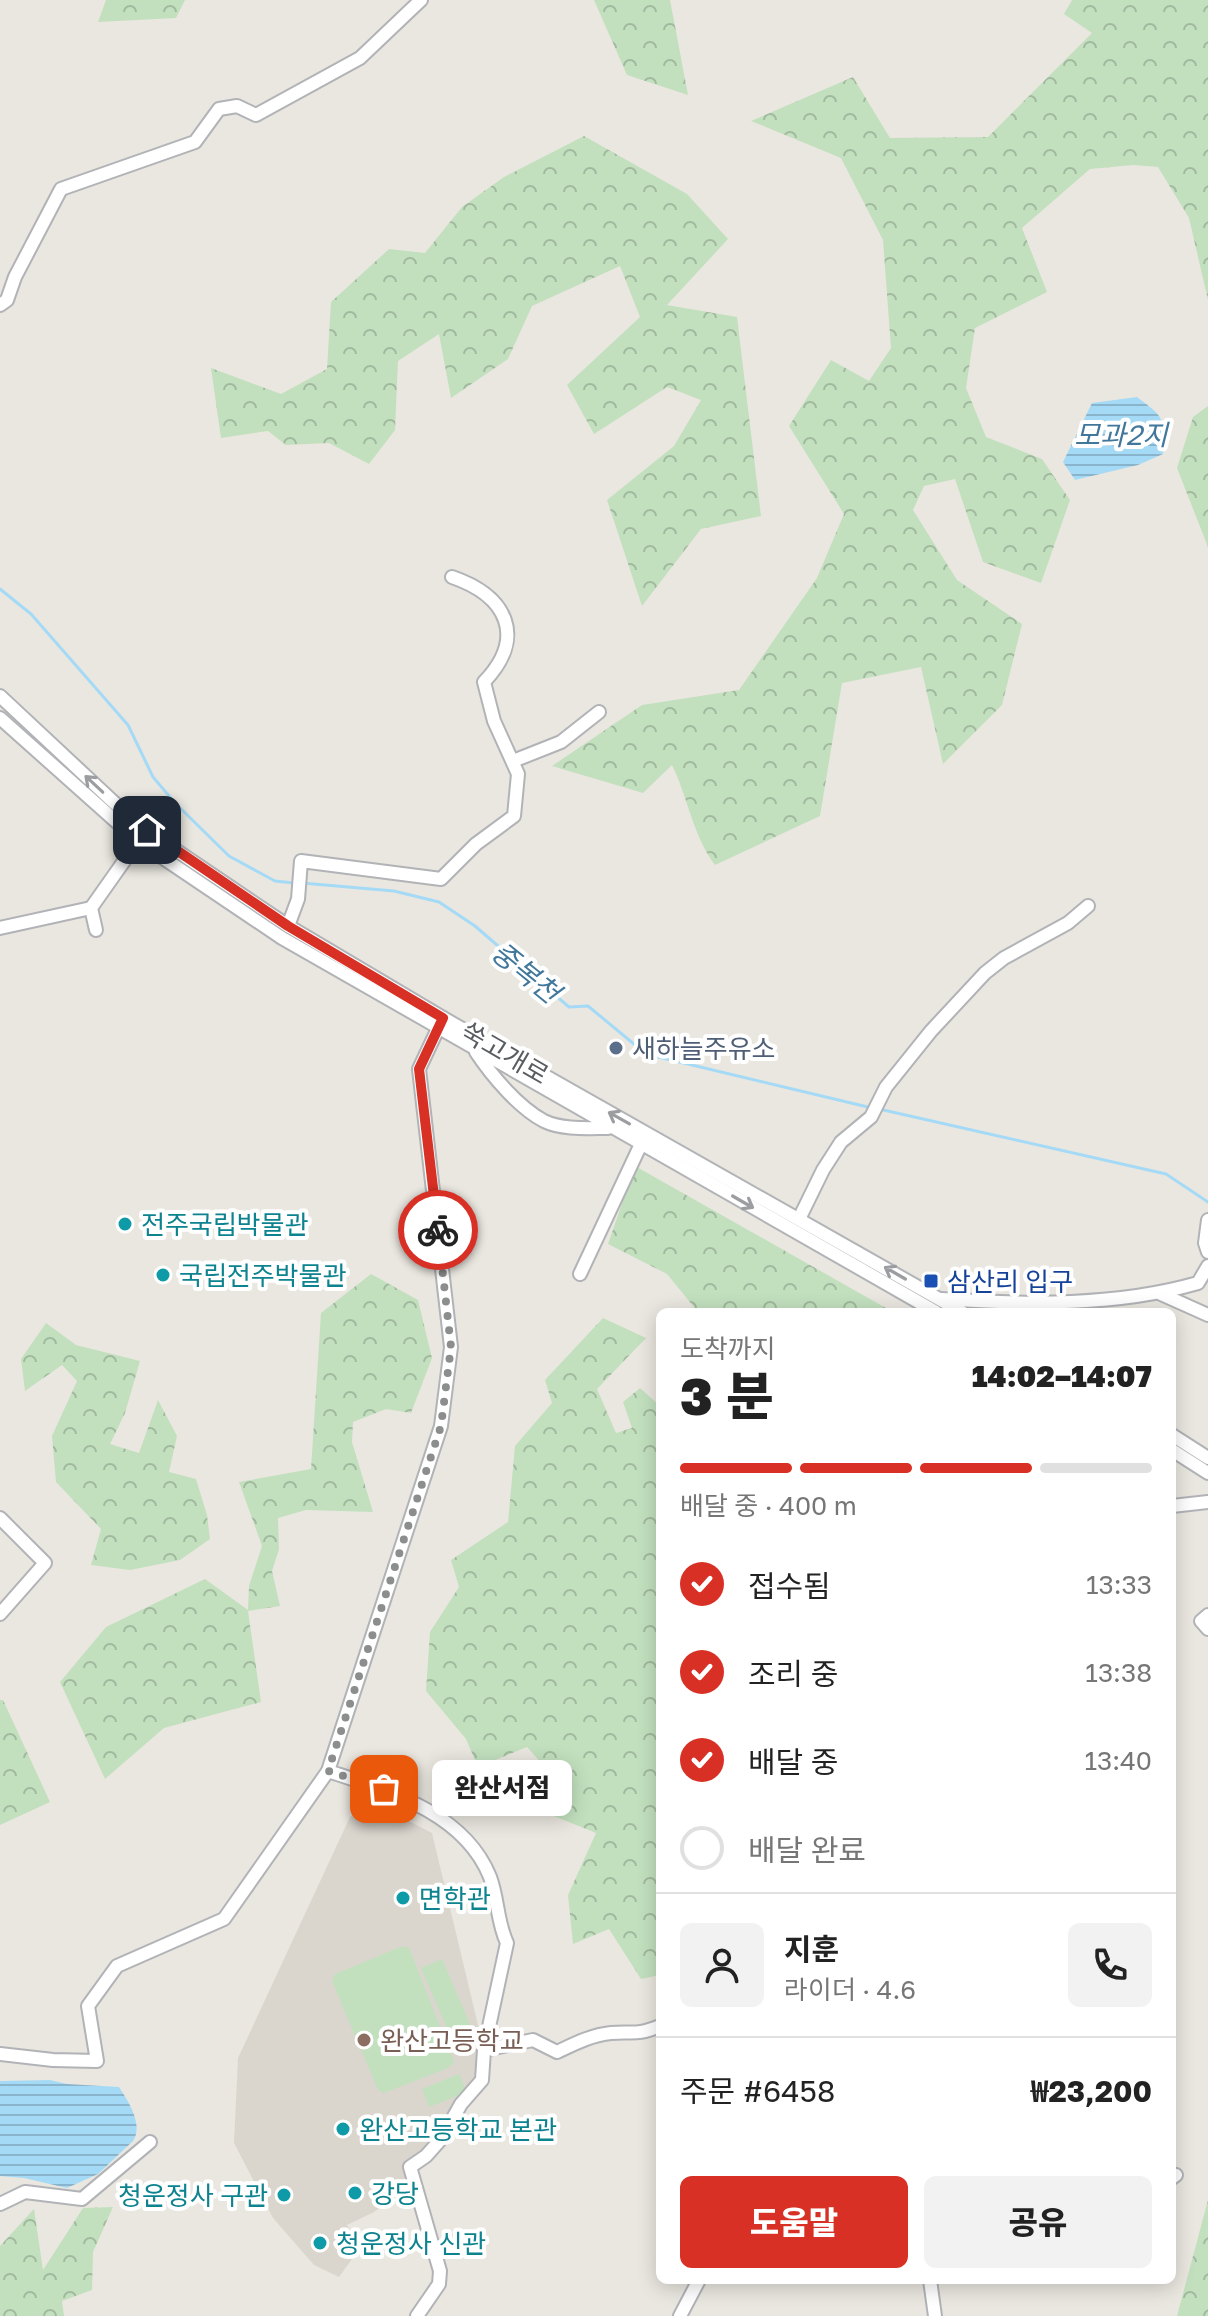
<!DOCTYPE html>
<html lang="ko">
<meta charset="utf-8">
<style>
body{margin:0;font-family:"Golos Text","Noto Sans KR",sans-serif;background:#f2f2f2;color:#222;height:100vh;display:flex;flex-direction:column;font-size:30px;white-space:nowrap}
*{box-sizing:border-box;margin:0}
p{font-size:26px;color:#767676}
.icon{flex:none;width:44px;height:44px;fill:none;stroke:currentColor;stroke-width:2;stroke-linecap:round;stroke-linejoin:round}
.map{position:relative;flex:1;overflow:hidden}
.side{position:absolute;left:656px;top:1308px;width:520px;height:976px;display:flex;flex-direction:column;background:#fff;border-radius:12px;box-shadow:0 4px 20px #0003}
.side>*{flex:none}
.pin{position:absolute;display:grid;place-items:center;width:68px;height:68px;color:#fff;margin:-34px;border-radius:16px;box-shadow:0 4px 12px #0006}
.courier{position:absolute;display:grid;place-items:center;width:80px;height:80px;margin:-40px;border:6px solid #d93025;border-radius:50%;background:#fff;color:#222;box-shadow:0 2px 10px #0007}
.bubble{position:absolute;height:56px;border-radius:12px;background:#fff;box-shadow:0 4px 20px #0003;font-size:26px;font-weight:800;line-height:56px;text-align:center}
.summary em{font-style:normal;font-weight:800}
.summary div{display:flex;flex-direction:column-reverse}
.summary{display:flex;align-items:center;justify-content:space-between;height:136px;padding:0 24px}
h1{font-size:52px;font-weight:800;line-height:60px}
.bar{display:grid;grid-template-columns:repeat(4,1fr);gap:12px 8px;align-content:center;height:96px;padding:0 24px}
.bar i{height:10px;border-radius:6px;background:#e0e0e0}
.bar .current{background:#d93025}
.bar p{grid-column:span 4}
.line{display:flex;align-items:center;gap:20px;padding:0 24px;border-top:2px solid #e0e0e0}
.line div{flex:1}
.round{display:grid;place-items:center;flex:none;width:84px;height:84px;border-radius:12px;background:#f2f2f2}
ol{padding:0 24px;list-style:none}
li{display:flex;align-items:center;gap:24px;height:88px}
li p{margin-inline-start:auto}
li .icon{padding:8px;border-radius:50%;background:#d93025;color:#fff;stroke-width:4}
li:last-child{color:#767676}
li i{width:44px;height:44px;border:4px solid #e0e0e0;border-radius:50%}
.button{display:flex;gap:16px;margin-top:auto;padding:16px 24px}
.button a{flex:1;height:92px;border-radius:12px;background:#d93025;color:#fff;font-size:32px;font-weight:800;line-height:92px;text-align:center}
.button a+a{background:#f2f2f2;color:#222}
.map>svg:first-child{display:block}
.education{fill:#dad6ce}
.grass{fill:#c2e0be}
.forest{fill:url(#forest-crowns)}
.water{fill:url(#water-rules)}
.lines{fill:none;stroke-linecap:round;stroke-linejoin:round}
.stream{stroke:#a5daf6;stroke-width:3}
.minor-casing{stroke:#b1b3b7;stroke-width:16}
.minor{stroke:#fff;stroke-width:12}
.oneway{stroke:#9b9da0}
.done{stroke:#8c8d8d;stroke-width:8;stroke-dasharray:0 14.4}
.route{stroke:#d93025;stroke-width:10}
.service-dot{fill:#5c6f8a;stroke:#fff;stroke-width:3}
.culture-dot{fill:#0f9aa8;stroke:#fff;stroke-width:3}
.transit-dot{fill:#1a4fb4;stroke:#fff;stroke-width:3}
.education-dot{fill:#8d6e63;stroke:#fff;stroke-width:3}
.labels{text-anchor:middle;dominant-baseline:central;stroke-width:8;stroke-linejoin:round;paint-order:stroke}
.service-label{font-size:26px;fill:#4e5e75;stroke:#fff;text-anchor:start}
.street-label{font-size:26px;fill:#595c60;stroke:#fff}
.culture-label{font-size:26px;fill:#0d838f;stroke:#fff;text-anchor:start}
.transit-label{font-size:26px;fill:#164399;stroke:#fff;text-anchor:start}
.education-label{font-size:26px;fill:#785e54;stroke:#fff;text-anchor:start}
.water-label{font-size:28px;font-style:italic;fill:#42779c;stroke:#fff}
</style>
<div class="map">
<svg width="1208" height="2316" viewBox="0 0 1208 2316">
<defs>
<pattern id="forest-crowns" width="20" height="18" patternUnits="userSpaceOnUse" patternTransform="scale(2)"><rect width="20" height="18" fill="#c2e0be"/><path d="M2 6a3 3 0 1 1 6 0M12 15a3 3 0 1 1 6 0" fill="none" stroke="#a1b99e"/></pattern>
<pattern id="water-rules" width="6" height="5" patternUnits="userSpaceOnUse" patternTransform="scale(2)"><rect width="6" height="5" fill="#a5daf6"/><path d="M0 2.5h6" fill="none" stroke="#89b4cb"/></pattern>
</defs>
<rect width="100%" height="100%" fill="#eae7e0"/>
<polygon class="education" points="374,1803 432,1833 484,2050 478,2084 448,2127 410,2167 401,2195 372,2213 347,2225 360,2248 339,2277 314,2265 273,2218 234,2143 238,2058 350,1817"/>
<g class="grass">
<polygon points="400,1947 408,1947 410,1950 454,2062 448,2068 384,2093 378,2090 332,1981 335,1974"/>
<polygon points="442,1959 476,2038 455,2047 421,1968"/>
<polygon points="459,2074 467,2092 429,2107 422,2089"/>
</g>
<g class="forest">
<polygon points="106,0 185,0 176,18 98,22"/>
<polygon points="594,0 670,0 688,95 627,75"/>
<path d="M1072,0H1208V300L1189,218L1158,167L1133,165L1090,169L1022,228L1047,292L975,328L966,388L986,437L1042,459L1070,500L1041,583L983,562L955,479L924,486L913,510L957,580L1022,624L1002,705L943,764L921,667L842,683L820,816L715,865C693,836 688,798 672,765L643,793L552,766L642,705L739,690L817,578L844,514L789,426L831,360L869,381L891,348L883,240L841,158L751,121L853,77L890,138L988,137L1092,33L1064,14Z"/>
<polygon points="584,136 687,194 728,239 667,305 737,317 761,516 701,529 642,606 607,500 674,446 701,400 667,387 594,434 567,385 640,317 620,266 532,306 508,359 451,398 439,334 398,361 395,430 369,464 329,443 286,445 268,431 221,438 211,368 281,394 327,369 331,302 389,249 425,253 462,207 504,177"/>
<polygon points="1208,406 1208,547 1177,468 1193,417"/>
<polygon points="635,1166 893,1312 698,1312 667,1274 608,1244"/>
<polygon points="371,1274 418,1300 432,1358 411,1413 386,1409 353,1422 352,1442 373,1512 306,1510 278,1518 279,1549 272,1571 280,1606 248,1611 261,1702 164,1728 105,1779 60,1682 106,1627 205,1579 248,1610 249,1586 262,1546 239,1482 311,1469 321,1313"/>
<polygon points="603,1318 646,1338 597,1389 616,1433 632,1428 623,1402 640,1388 660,1406 660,1975 641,1979 609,1929 573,1944 568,1895 596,1833 544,1812 560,1784 527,1747 478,1767 466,1739 426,1691 430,1632 459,1587 451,1560 508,1522 515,1446 552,1403 545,1380"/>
<polygon points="46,1323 76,1345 140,1361 125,1413 110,1444 139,1453 158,1400 177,1436 169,1472 196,1479 207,1515 210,1539 180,1560 130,1570 91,1565 101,1529 56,1482 52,1436 77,1381 62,1365 25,1391 21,1359"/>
<polygon points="0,1700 3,1700 50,1802 0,1825"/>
<polygon points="1208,2200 1208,2316 1177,2316"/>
<polygon points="113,2207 93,2252 92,2290 62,2301 64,2316 0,2316 0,2246 34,2209 43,2270 83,2208"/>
</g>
<g class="water">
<path d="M1137,397C1165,418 1165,418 1163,454L1138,465L1075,480L1063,462L1092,403Z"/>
<path d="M50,2080L67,2084L119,2087C128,2101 144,2125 133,2141L98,2174L67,2188L24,2178L0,2176V2081Z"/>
</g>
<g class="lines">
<g class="stream">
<polyline points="0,589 31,614 128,725 153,777 175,803 229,856 275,881 294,883"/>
<polyline points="302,883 394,891 439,902 475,926 569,1007 588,1006 646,1054 872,1108"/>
<polyline points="879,1109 1166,1174 1208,1202"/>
</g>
<g class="minor-casing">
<g id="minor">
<polyline points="0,305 7,300 15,277 61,189 195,142 219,109 237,106 256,115 360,58 421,0"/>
<polyline points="0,696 137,824 288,926 443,1018 962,1312"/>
<polyline points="0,718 138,841 282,938 936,1312"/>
<polyline points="513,761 561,742 599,712"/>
<path d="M288,926L298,899L301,861L441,879L476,844L514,816L518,774L494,721L484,682C527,637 507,596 452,577"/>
<polyline points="0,928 91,908"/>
<polyline points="96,930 91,908 141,837"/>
<path d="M476,1052C492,1076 518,1107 544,1121C562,1130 589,1128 608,1128"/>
<polyline points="799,1219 823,1170 841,1142 871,1117 886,1087 931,1031 985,973 1004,958 1068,923 1088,906"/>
<polyline points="1208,1220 1205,1243 1208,1252"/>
<polyline points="580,1274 641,1144"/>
<polyline points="1161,1294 1208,1315"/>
<path d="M942,1299C1026,1305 1118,1306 1198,1283L1208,1266"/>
<polyline points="1172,1435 1208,1458"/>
<polyline points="1172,1450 1208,1473"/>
<polyline points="1172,1506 1208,1502"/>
<polyline points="0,1518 45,1563 0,1614"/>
<polyline points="1208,1615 1201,1621 1208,1629"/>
<path d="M328,1771C388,1791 464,1812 490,1877C498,1898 497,1922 507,1943L484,2050L482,2080L461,2104L442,2138L426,2156L410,2167L440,2271L439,2284L417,2316"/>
<path d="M484,2050L533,2040L557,2052C574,2044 591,2035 611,2033C634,2031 635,2036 660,2026"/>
<polyline points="0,2054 53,2060 97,2061 88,2006 117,1966 224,1919 328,1771 441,1426 451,1347 419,1069 443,1018"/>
<polyline points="1172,2178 1176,2175"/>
<polyline points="0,2204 25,2192 82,2199 150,2142"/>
<polyline points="930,2280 935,2316"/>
<polyline points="680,2316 699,2280"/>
</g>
</g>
<use href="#minor" class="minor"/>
</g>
<defs><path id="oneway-shaft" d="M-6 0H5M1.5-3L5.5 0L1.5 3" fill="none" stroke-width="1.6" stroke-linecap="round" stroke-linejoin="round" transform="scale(2)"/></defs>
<g class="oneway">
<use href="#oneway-shaft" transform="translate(94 784) rotate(-137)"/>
<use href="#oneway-shaft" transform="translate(619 1118) rotate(-151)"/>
<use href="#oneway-shaft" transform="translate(743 1202) rotate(30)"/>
<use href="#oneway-shaft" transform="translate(895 1273) rotate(-150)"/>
</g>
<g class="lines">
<polyline class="done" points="384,1789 328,1771 441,1426 451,1347 438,1230"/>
<polyline class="route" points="147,830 288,926 443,1018 419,1069 438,1230"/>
</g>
<circle class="service-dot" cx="616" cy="1048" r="8"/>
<g class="culture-dot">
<circle cx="125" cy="1224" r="8"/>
<circle cx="163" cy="1275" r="8"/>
<circle cx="403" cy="1898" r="8"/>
<circle cx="343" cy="2129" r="8"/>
<circle cx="355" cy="2193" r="8"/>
<circle cx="284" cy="2195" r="8"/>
<circle cx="320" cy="2243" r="8"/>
</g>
<rect class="transit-dot" x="923" y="1273" width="16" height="16" rx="4"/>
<circle class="education-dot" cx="364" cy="2040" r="8"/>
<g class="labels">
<g class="service-label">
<text x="632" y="1048">새하늘주유소</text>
</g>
<g class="street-label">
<text transform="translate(505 1053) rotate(30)">쑥고개로</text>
</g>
<g class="culture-label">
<text x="141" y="1224">전주국립박물관</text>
<text x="179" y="1275">국립전주박물관</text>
<text x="419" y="1898">면학관</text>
<text x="359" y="2129">완산고등학교 본관</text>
<text x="371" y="2193">강당</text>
<text x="268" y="2195" text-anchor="end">청운정사 구관</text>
<text x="336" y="2243">청운정사 신관</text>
</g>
<g class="transit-label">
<text x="947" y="1281">삼산리 입구</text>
</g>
<g class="education-label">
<text x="380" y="2040">완산고등학교</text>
</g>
<g class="water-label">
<text x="1121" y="434">모과2지</text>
<text transform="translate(526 972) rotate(39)">중복천</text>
</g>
</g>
</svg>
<div class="pin" style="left:384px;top:1789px;background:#ea580c"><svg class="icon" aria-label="bag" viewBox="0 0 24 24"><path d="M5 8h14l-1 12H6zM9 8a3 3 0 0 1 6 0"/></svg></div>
<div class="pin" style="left:147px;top:830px;background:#1f2937"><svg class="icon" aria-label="home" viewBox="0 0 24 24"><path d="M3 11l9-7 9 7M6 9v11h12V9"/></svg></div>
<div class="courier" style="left:438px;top:1230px"><svg class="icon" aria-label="bike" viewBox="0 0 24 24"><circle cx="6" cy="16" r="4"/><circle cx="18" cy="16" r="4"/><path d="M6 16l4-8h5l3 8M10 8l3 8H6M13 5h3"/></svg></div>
<div class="bubble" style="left:432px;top:1760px;width:140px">완산서점</div>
<section class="side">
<div class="summary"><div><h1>3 분</h1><p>도착까지</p></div><em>14:02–14:07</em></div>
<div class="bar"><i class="current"></i><i class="current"></i><i class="current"></i><i></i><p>배달 중 · 400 m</p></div>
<ol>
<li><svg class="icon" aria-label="check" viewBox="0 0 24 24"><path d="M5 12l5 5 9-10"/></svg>접수됨<p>13:33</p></li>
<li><svg class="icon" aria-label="check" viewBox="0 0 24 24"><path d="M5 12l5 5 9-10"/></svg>조리 중<p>13:38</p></li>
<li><svg class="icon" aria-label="check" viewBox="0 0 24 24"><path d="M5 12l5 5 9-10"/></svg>배달 중<p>13:40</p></li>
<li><i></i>배달 완료</li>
</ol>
<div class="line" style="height:144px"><a class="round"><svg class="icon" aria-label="person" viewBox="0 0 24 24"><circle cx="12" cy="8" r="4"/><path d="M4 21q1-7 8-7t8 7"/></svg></a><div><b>지훈</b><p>라이더 · 4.6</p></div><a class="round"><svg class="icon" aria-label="phone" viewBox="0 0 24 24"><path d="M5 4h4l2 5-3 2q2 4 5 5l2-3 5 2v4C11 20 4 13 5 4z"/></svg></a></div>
<div class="line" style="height:104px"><div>주문 #6458</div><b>₩23,200</b></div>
<div class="button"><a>도움말</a><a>공유</a></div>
</section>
</div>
